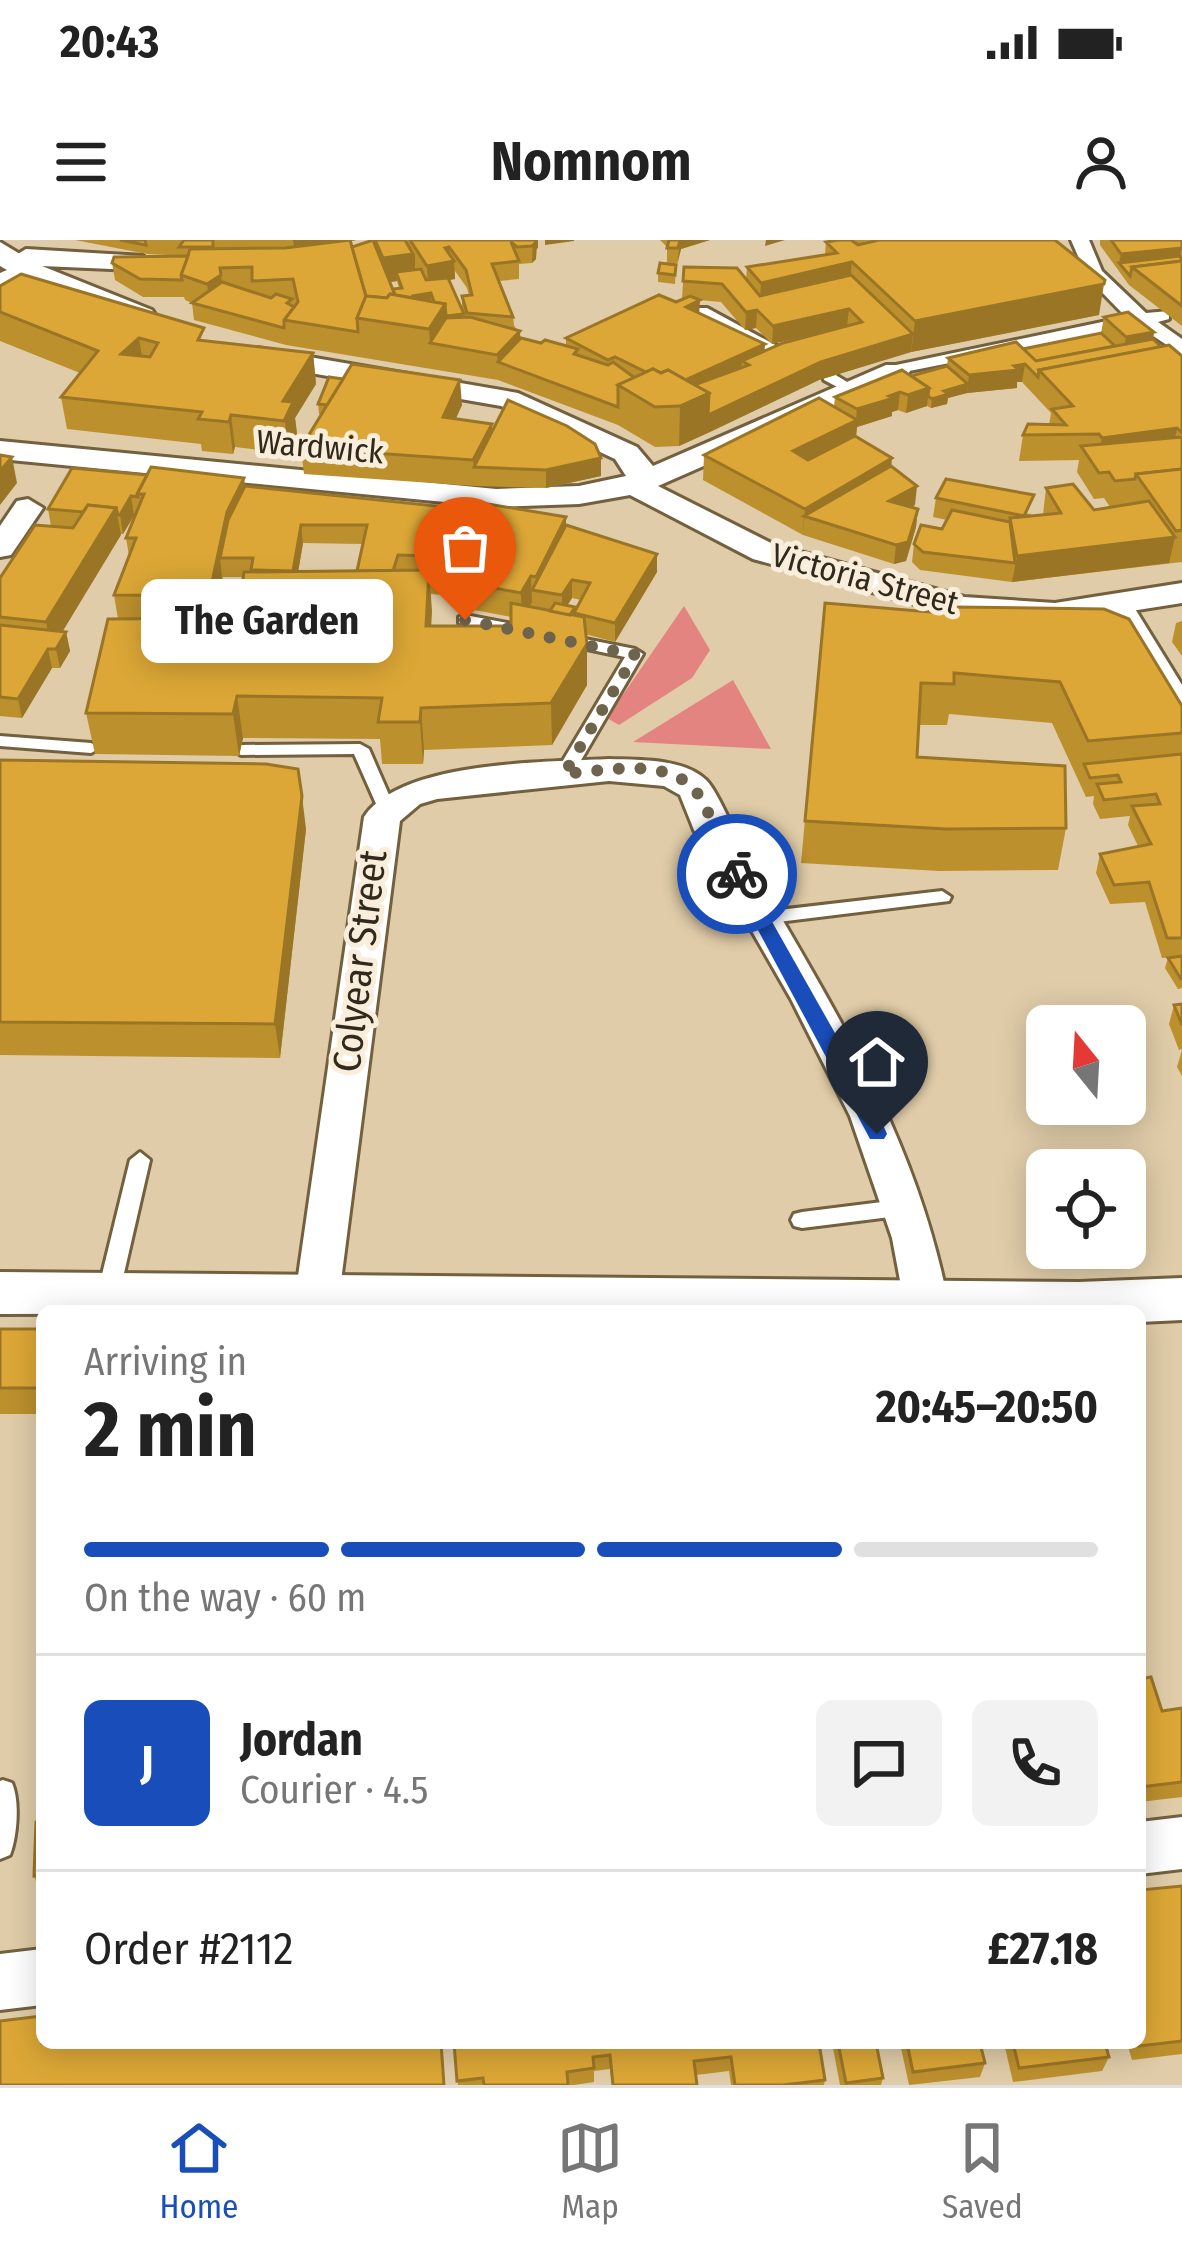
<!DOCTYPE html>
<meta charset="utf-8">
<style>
body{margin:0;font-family:"Fira Sans Condensed",sans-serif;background:#f2f2f2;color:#222;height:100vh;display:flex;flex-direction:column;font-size:45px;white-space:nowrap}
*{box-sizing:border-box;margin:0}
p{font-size:39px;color:#767676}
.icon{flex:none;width:66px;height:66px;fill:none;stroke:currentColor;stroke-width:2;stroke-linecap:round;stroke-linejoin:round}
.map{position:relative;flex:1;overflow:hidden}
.sheet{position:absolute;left:36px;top:1065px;width:1110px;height:744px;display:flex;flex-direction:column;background:#fff;border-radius:18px;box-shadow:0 6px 30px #0003}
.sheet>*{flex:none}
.needle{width:78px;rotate:342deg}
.tools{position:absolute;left:1026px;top:765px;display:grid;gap:24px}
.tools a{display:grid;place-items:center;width:120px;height:120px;border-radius:18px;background:#fff;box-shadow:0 6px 30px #0003;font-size:60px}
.pin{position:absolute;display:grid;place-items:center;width:102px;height:102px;color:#fff;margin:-123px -51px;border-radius:50% 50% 50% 0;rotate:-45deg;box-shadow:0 0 12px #0007}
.pin .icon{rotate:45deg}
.courier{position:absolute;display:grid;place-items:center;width:120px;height:120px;margin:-60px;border:9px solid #194eba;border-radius:50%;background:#fff;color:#222;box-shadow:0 3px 15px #0007}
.bubble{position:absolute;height:84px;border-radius:18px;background:#fff;box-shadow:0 6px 30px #0003;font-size:39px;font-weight:700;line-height:84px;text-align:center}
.head em{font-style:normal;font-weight:700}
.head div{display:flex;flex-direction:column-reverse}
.head{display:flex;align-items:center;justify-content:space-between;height:204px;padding:0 48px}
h1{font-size:78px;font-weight:700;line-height:90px}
.bar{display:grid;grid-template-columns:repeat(4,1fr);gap:18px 12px;align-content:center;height:144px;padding:0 48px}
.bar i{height:15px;border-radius:9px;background:#e0e0e0}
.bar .active{background:#194eba}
.bar p{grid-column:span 4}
.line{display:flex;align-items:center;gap:30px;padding:0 48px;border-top:3px solid #e0e0e0}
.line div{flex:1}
.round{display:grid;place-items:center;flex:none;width:126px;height:126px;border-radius:18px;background:#f2f2f2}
.status{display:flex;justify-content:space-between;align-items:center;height:84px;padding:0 60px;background:#fff;direction:ltr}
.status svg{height:33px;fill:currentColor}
header{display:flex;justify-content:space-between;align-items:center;height:156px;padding:0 48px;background:#fff;font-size:54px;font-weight:700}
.dock{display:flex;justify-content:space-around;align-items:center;height:168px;border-top:3px solid #e0e0e0;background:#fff;font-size:33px;color:#767676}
.dock a{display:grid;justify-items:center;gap:6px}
.dock .active{color:#194eba}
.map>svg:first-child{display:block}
.green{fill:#e48481}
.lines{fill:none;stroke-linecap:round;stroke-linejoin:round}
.service-casing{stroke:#72603f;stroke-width:6}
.pedestrian-casing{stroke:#72603f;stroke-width:6}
.minor-casing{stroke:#72603f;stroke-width:6}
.tertiary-casing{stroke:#72603f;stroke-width:6}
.service{fill:#fff;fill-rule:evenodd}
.pedestrian{fill:#fff;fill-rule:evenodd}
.minor{fill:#fff;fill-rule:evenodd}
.tertiary{fill:#fff;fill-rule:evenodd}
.wall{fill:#bd902e;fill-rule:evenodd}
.shaded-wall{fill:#9a7526}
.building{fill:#dca736;stroke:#9a7526;stroke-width:3;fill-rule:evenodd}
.route{fill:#194eba}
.done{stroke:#6e634d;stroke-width:12;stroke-dasharray:0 21.6}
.labels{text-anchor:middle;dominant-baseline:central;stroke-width:10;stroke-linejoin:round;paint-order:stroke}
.far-street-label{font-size:33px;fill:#312a1c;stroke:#f9eedc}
.street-label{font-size:39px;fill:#312a1c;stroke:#f9eedc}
</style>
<div class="status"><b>20:43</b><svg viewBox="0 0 49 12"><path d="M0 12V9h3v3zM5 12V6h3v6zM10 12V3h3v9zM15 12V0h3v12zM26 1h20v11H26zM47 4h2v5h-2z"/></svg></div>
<header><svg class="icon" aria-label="menu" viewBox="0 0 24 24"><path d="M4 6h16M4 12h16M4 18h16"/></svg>Nomnom<svg class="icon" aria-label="person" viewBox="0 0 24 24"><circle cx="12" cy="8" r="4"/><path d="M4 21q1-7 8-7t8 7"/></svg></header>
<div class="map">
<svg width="1182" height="1845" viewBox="0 0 1182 1845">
<rect width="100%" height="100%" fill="#e0cca8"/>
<g class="green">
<polygon points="684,366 710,410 692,438 619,485 607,478"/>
<polygon points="733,440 771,509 633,502"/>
</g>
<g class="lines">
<g class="service-casing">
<g id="service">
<polygon points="697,68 707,68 801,119 789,122 697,74"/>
<polygon points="824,134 834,134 857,148 845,151 824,140"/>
<polygon points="465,375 518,385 526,390 518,395 459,383 459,377"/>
<polygon points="560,394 635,409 643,414 573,534 564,540 555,534 625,417 554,402 552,399"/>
<polygon points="0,496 91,503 100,508 91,513 0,506"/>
<polygon points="360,504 369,509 396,571 393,575 381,575 354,514 241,515 232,510 241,505"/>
<polygon points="942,651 951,657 949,661 761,684 752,678 761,672"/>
<polygon points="140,912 150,920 119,1055 116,1061 100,1061 97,1055 130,920"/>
<polygon points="906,959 914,961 917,967 914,973 906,975 802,988 794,986 791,980 794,974 802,972"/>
<path d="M3,1540L12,1543C20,1562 17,1596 10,1615L0,1619V1541Z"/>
</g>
</g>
<g class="pedestrian-casing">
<g id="pedestrian">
<polygon points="1071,0 1089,0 1102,31 1146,73 1169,71 1169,79 1158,82 1182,99 1182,115 1138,86 889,135 886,131 896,125 1126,77 1087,37"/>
<polygon points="1121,357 1129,359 1182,445 1182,472 1170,465 1109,364"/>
</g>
</g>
<g class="minor-casing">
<g id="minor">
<polygon points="26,9 143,16 147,22 143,28 134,30 42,26 152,70 156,76 142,84 132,82 23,37 19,31 25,25 13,17"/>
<polygon points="257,108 518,153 637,207 653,226 886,125 906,125 910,131 906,137 658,246 775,305 964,357 1055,363 1182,343 1182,363 1055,383 962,377 753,319 630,255 579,264 496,267 0,219 0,201 496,249 579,246 626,236 615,219 501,166 247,122 243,116"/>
<polygon points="28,259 43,268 11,315 0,317 0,286 17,261"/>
<path d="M609,519C639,520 683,518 706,540C719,552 741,609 753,629C836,773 916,897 948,1062L943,1071H909L904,1062L892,998L850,876L791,759L694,590L680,555L664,546L609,541L437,559L420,564L400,581L339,1057L327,1071L301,1069L295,1057L364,577C400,521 547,522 609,519Z"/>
<polygon points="1182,1577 1182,1629 1140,1634 1140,1582"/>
<polygon points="42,1709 42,1765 0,1770 0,1714"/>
</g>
</g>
<g class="tertiary-casing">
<g id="tertiary">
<polygon points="0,2 48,31 43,38 0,55 0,33 7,30 0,26"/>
<polygon points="0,1032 1079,1042 1182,1038 1182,1080 1140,1082 1140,1071 0,1074"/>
</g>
</g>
<use href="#service" class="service"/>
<use href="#pedestrian" class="pedestrian"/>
<use href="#minor" class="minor"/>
<use href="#tertiary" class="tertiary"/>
</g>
<g class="wall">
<path d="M75,0H356L350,1L352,7L373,0H538L536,19L532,23L519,24V39L499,41L513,77L514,85L521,98L541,103L566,106V98L676,62L682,59L684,27L746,39L747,27L825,14L826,2L839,0H1055L1099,75L911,112L819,140L679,206L655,207L618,185L498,140L286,105L194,80L192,63L185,60L184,57H143L115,40L112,23L188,16L147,14ZM455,31L467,48L469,56H462V71L449,40L455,39ZM397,41L399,48L393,49L390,42ZM699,60L721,62L745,90L756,88L772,104L826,91L765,111L699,74Z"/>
<polygon points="660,0 710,0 681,9 676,26 675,44 658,42 658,33 667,24 667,7"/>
<polygon points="1100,0 1182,0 1182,86 1129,45 1100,5"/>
<polygon points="0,46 206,101 313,113 316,144 295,178 297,194 288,213 235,207 233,214 202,211 201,204 67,189 61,157 80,133 0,101"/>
<polygon points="1104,77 1154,92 1153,99 1161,107 1182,116 1182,322 1012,342 920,330 912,322 914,304 942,289 947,280 933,277 936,258 1031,274 1030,276 1043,275 1046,248 1094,270 1110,267 1104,258 1094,259 1077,232 1079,220 1019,221 1023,195 1049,185 1051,173 1022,142 1017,142 1017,148 967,153 948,158 947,164 931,168 927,166 906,173 898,170 892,172 892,176 857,187 856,197 892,227 915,265 911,267 918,269 916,287 906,321 894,324 803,295 703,240 704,215 834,166 835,157 947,126 948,118 1023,109 1101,93"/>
<polygon points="318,164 462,165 455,179 492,184 492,191 601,236 546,248 474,246 304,234 301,208 322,174 319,174"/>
<path d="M72,228L245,246L566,285L657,314V332L615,402L585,394L587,445L552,505L424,510L423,524H382L380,499L243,498L239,516L95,514L86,473L118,379L114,355L129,316L126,298L135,275L123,294H121L62,391L66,392L70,411L60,428H52L22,478L0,476V338L51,286L48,269ZM303,303L363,304L357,331L298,332ZM223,337H244L237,378H214ZM431,354L453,356V366L511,377V386H431ZM572,358L581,360L575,371V367L567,365Z"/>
<polygon points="825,363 1182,466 1182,748 1178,749 1165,728 1168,718 1175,717 1162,718 1145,662 1110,664 1096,633 1100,614 1138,606 1128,585 1130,576 1100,579 1093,564 1094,556 1086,557 1052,483 949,474 947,485 919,485 917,517 1066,588 1058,630 939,631 801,623"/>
<polygon points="1182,381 1182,416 1172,402 1176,383"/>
<polygon points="0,520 306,589 280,818 0,815"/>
<polygon points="1182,764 1182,809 1179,810 1169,784 1174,765"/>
<polygon points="1182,810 1182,836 1177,827"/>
<rect x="0" y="1089" width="42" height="85"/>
<polygon points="1140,1439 1162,1471 1182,1468 1182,1557 1140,1562"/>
<polygon points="42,1581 42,1652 40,1652 34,1636"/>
<polygon points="1182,1646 1182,1814 1132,1820 1127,1803 1140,1803"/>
<polygon points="454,1803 819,1803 825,1840 824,1845 731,1845 729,1831 696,1835 697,1845 612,1845 610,1829 594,1831 594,1842 574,1845 458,1845"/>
<polygon points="832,1803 876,1803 883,1838 881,1845 840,1845"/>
<polygon points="900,1803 980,1803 985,1823 980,1837 909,1845"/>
<polygon points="1004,1803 1105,1803 1109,1817 1102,1831 1013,1842"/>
</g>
<g class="shaded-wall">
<polygon points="293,0 356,0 295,14"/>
<polygon points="533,0 538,0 538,8 536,9 536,19 532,23"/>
<polygon points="545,0 574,0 574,1 545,5"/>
<polygon points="680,0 710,0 681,9 677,26"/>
<polygon points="766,0 785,0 765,6"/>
<polygon points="449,7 450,22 454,21 455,39 428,43 427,26 445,8"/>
<polygon points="1182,8 1178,25 1119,23 1121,14"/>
<polygon points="413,14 415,16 415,38 396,32 397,41 384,43 383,18"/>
<polygon points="852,22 849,53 759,74 761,43"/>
<polygon points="221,35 224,60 211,69 207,44"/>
<polygon points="1104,44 1099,75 911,112 915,81"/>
<polygon points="431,53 431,62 414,65 413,56"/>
<polygon points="700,60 699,78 686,67"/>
<polygon points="445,64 447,103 430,103 429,89"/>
<polygon points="849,69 847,86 772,104 773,86"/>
<polygon points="757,70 756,88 745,90 746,72"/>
<polygon points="520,91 521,116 498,122 497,115"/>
<polygon points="1154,92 1150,116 1168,113 1164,130 1059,151 1039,130 1038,137 1034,133 1035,130 1123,113 1121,121 1126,97"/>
<polygon points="913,94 911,112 819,140 708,193 708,175 821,122"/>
<polygon points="139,98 144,129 121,114"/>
<polygon points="765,104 764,122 749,125 742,121 741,132 693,145 666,148"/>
<polygon points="313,113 316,144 295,178 297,194 288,213 283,161"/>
<polygon points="1025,124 1022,142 1017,142 1017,148 967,153 969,135"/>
<polygon points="460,140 462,165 445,203 443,177"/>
<polygon points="968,144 967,153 948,158 947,164 931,168 932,159 944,151"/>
<polygon points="929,148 927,166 906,173 908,155"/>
<polygon points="900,152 898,170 892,172 892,176 857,187 855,205 791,237 793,211 856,180 857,169"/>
<polygon points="709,153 708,193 679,206 680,166"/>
<polygon points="231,175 235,207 233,214 229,182"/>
<polygon points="492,184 493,210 474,227 473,220"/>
<polygon points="1177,188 1172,214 1097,224 1102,198"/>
<polygon points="12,217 17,243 0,265 0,231"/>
<polygon points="601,218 601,236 546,248 546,230"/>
<polygon points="892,218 890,244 804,276 803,295 805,269"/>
<polygon points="244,238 248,264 220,318 222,337 213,383 209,356 227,272"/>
<polygon points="917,246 915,265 887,279 889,261"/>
<polygon points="131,256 134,275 123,294 120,275"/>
<polygon points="116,268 121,295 52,409 46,382"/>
<polygon points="918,269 916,287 906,321 894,324 896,305"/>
<polygon points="566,277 566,303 536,350 536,337"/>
<polygon points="301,285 303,303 295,350 293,331"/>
<polygon points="1175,297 1169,323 1012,342 1017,316"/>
<polygon points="657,314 657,332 615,402 615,383"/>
<polygon points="429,330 432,371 429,428 426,386"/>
<polygon points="531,336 532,362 522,379 521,353"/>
<polygon points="572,340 572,358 562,374 562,355"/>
<polygon points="66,392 70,411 60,428 56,409"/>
<polygon points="587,404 587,445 552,505 551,463"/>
<polygon points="48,409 52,428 22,478 18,459"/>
<polygon points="237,456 243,498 239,516 233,474"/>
<polygon points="421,468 424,510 423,524 420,482"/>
<polygon points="302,556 306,589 280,818 275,784"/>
</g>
<g class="building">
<polygon points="120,0 145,0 146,5"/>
<polygon points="184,0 213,0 213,7 179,7"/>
<polygon points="350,0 366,56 357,78 358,92 284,80 298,62 293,39 252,41 252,27 220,28 221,35 207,44 181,35 190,9 285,8"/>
<polygon points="373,0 395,55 390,54 387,58 366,56 352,7"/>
<polygon points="375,0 405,0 413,14 383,18"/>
<polygon points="410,0 535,0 536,2 532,6 517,7 511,2 519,21 492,24 513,77 467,73 462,56 472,55 466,30 449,7 445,8 454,21 427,26"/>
<polygon points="669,0 680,0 678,8 667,8"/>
<polygon points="839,0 851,0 858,5 879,0 1055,0 1105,40 1104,44 915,81 852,22 761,43 747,27 837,13 826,2"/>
<polygon points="1111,0 1182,0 1182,8 1121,14"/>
<polygon points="188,16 181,35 182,40 140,39 112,23 114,17"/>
<polygon points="1180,16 1182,21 1132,27 1130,36 1119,23"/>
<polygon points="1182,21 1182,66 1132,27"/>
<polygon points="660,23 676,25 675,35 658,33"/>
<polygon points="684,27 737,28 760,56 851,35 913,94 821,122 708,175 709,153 694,145 749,125 742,121 783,103 862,82 849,69 773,86 757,70 746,72 722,44 683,41"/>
<polygon points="421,29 426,40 448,38 464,74 446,76 445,64 434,62 431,53 413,56 414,58 395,55 393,49 402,48 396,32"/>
<path d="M21,34L204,88L198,100L313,113L283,161L293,162L284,181L231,175L229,182L198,179L202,172L61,157L98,111L0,72V46ZM139,98L158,103L150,117L121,114Z"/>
<polygon points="222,42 271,58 276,54 292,59 287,63 294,67 284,80 284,88 192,63"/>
<polygon points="390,54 445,64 429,89 357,78 366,56 387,58"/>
<polygon points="659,55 676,62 690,56 700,60 686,67 765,104 685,140 668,130 661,133 653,129 646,132 615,117 608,120 566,98"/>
<polygon points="1128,72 1154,92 1126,97 1104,77"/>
<polygon points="470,77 520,91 497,115 430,103 446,78"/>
<polygon points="1101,93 1115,106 1036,121 1023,109"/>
<polygon points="521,98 541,103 545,100 578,109 574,114 608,125 613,122 635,138 618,145 618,167 498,122"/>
<polygon points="1153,99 1161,107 1039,130 1038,137 1025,124 1014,126 1019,130 969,135 948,118 1016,102 1036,121"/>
<polygon points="1169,105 1182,116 1182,193 1177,188 1102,198 1099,194 1023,195 1028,184 1066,185 1052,169 1073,166 1039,130"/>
<polygon points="352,124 460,140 443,177 492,184 473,220 301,208"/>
<polygon points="947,126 968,144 944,151 949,154 932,159 928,156 929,148 911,136"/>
<polygon points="653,129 661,133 668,130 709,153 680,166 655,167 618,145"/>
<polygon points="902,130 929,148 908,155 900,152 889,156 894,158 857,169 835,157"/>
<polygon points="329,137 343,139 327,165 318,164"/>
<polygon points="819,158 857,180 793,211 808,220 855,196 892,218 805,269 704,215"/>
<polygon points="508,160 567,186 595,204 601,218 546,230 474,227"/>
<polygon points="1182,197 1182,229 1136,234 1135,239 1115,241 1109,232 1099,233 1081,206"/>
<polygon points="0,215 12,217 0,231"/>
<polygon points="891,226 917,246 889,261 918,269 908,302 896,305 804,276"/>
<polygon points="151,227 244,238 227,272 209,356 114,355 136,298 126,298 144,254 137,254"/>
<polygon points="72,228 147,235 137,254 138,257 131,256 120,275 118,275 116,268 88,265 83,272 48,269"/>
<polygon points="1182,229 1182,290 1176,291 1136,234"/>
<polygon points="946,239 1034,255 1024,276 936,258"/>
<polygon points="1073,244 1094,270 1149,261 1175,297 1017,316 1010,278 1061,273 1046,248"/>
<polygon points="245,246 474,270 453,337 429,336 429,330 426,330 428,316 398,315 393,331 357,331 367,285 301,285 293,331 251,330 253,318 220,318 228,280"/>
<polygon points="476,262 566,277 536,337 531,336 521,353 452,340"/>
<polygon points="88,265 116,268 46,382 0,377 0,338 35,285 73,288"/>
<polygon points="952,270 1010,282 1015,323 923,312 914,304 921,285 942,289"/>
<polygon points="566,285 657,314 615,383 574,373 590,343 572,340 562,355 532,350"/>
<polygon points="429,330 426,386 511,386 511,363 584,377 587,404 551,463 421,468 420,482 378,482 382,458 237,456 233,474 86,473 108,379 237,378 244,332"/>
<polygon points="555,363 575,367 570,375 550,371"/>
<polygon points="825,363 953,374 957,367 1104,369 1129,379 1182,466 1182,493 1088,501 1060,442 954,433 954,444 921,443 917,517 1065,526 1066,588 946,589 805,581"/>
<polygon points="0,385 66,392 56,409 48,409 18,459 0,457"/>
<polygon points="1182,514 1182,698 1167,698 1149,642 1114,645 1100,614 1151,604 1132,566 1160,564 1156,554 1104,560 1097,544 1121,542 1118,535 1090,538 1084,524"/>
<polygon points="0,520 266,524 298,529 302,556 275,784 0,782"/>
<polygon points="1182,716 1182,739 1181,739 1168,718"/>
<polygon points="1182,764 1182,785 1174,765"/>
<rect x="0" y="1089" width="42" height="59"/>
<polygon points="1151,1437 1162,1471 1182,1468 1182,1542 1140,1547 1140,1439"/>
<polygon points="42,1581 42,1635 34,1636 36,1582"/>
<polygon points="1182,1646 1182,1801 1139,1806 1140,1650"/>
<polygon points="42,1776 42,1803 441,1803 444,1845 0,1845 0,1781"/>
<polygon points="454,1803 819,1803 825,1840 783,1845 735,1845 731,1817 694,1821 697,1845 613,1845 610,1815 593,1817 594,1828 567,1832 568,1845 484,1845 483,1838 457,1841"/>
<polygon points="838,1803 876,1803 883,1838 846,1843"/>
<polygon points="907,1803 980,1803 985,1823 913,1832"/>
<polygon points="1013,1803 1105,1803 1109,1817 1019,1828"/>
</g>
<polygon class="route" points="731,630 745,634 870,855 887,894 884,899 870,899 728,634"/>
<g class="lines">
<path class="done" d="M465,380L635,415L564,534C601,531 665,517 694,549C708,565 724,612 737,634"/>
</g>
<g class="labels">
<g class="far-street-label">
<text transform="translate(320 207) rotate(5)">Wardwick</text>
<text transform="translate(865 339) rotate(15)">Victoria Street</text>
</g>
<g class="street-label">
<text transform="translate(360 721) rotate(-83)">Colyear Street</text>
</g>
</g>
</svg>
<div class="tools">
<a><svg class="needle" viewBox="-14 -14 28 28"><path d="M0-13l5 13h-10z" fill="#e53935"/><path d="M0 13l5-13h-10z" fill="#767676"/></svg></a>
<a><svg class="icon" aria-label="locate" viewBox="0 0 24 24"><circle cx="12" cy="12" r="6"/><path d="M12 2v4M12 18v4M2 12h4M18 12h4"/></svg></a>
</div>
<div class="pin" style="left:465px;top:380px;background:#ea580c"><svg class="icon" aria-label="bag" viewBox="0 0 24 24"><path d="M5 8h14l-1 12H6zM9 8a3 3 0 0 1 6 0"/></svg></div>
<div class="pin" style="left:877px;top:894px;background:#1f2937"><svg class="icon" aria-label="home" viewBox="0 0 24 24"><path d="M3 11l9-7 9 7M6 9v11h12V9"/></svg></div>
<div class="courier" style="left:737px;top:634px"><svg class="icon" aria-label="bike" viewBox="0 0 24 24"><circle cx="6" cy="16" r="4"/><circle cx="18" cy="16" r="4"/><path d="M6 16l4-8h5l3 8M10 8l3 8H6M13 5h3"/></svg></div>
<div class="bubble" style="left:141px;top:339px;width:252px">The Garden</div>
<section class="sheet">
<div class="head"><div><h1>2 min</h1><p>Arriving in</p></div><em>20:45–20:50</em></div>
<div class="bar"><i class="active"></i><i class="active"></i><i class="active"></i><i></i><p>On the way · 60 m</p></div>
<div class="line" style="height:216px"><b class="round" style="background:#194eba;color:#fff">J</b><div><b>Jordan</b><p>Courier · 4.5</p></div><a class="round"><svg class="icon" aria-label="chat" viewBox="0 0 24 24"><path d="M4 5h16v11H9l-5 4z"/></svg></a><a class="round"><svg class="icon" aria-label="phone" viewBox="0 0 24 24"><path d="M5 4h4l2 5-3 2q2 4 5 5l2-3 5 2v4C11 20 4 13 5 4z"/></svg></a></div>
<div class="line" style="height:156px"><div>Order #2112</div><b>£27.18</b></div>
</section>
</div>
<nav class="dock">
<a class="active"><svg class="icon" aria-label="home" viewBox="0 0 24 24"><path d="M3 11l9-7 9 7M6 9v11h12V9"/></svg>Home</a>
<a><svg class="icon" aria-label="map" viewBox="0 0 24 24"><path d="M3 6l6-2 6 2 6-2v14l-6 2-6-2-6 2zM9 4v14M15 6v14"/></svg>Map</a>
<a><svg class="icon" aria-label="saved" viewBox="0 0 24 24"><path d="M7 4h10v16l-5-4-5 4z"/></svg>Saved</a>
</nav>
